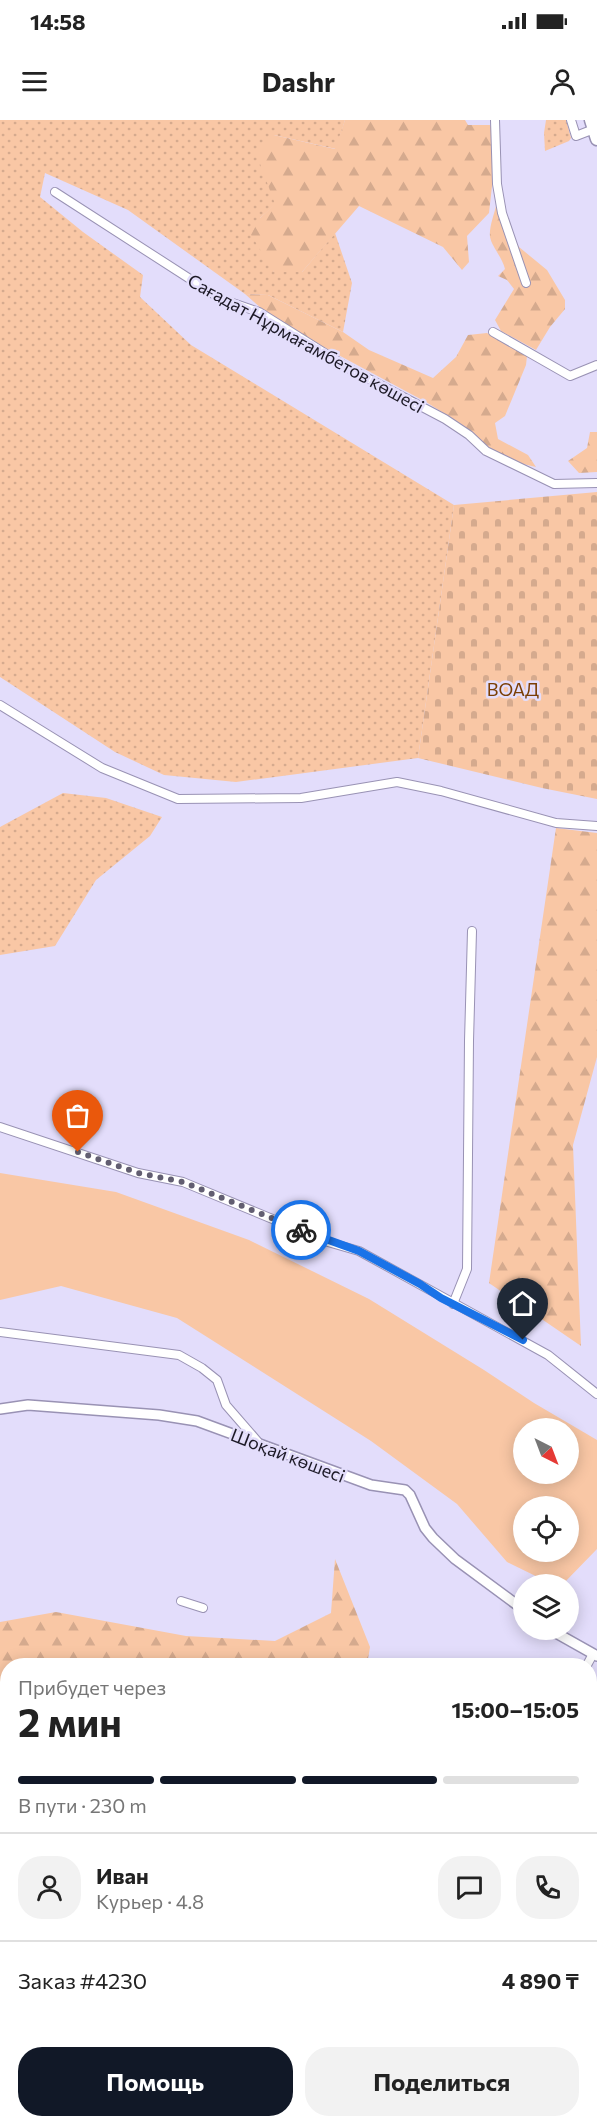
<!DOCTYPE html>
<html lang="ru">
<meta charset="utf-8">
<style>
body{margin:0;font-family:Commissioner,sans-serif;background:#f2f2f2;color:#222;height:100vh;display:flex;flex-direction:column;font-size:22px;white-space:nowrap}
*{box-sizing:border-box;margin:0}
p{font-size:20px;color:#767676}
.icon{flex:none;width:33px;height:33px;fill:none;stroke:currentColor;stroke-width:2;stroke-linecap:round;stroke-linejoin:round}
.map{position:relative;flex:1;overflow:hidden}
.details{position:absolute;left:0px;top:1538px;width:597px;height:470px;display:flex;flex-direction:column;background:#fff;border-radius:24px 24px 0 0;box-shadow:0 3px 15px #0003}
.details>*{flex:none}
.needle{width:39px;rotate:138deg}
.fabs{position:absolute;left:513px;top:1298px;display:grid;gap:12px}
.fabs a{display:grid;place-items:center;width:66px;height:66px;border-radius:50%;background:#fff;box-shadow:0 3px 15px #0003;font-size:30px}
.pin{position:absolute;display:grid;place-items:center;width:51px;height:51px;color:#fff;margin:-62px -26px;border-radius:50% 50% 50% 0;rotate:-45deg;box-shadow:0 0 6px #0007}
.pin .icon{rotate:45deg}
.courier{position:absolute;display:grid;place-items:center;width:60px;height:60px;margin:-30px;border:4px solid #1a73e8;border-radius:50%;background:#fff;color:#222;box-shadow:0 2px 8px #0007}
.summary em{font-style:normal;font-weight:700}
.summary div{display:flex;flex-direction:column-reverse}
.summary{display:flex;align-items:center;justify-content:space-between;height:102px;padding:0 18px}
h1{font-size:39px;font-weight:700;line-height:45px}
.bar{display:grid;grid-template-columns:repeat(4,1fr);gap:9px 6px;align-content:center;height:72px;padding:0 18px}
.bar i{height:8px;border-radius:4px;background:#e0e0e0}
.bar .current{background:#111827}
.bar p{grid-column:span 4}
.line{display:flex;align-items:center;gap:15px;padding:0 18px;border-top:2px solid #e0e0e0}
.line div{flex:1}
.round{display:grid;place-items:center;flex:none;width:63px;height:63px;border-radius:24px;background:#f2f2f2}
.primary-button{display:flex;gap:12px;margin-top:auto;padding:12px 18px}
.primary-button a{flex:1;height:69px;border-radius:24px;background:#111827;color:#fff;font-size:24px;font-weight:700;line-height:69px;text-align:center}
.primary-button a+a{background:#f2f2f2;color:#222}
.status{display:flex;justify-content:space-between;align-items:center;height:42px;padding:0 30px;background:#fff;direction:ltr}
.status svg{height:16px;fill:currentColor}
header{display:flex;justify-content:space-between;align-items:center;height:78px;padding:0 18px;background:#fff;font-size:27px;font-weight:700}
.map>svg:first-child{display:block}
.grass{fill:url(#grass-dots)}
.forest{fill:url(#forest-firs)}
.cemetery{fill:url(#cemetery-stones)}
.garden{fill:#f9c7a5;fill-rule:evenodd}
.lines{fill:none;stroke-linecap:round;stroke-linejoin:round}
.minor-casing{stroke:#9992b4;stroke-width:10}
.tertiary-casing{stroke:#9992b4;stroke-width:12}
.primary-casing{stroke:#9992b4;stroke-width:15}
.minor{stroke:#fff;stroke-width:8}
.tertiary{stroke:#fff;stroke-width:9}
.primary{stroke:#fff;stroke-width:12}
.done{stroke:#625e71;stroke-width:6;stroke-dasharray:0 10.8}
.route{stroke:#1a73e8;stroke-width:8}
.labels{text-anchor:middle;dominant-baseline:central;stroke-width:5;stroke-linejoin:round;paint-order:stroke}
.street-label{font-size:18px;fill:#1c1926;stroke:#e3ddfb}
.park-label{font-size:18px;fill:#7b3e04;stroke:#e3ddfb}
</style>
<div class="status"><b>14:58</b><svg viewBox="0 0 49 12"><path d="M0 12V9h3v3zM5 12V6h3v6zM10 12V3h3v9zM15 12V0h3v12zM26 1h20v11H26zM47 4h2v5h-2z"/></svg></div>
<header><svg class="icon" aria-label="menu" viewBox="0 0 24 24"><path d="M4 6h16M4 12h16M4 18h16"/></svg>Dashr<svg class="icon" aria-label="person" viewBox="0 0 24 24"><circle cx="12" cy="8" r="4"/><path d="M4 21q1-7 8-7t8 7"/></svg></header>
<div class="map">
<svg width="597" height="2006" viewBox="0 0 597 2006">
<defs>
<pattern id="grass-dots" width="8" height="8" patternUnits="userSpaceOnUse" patternTransform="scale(1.5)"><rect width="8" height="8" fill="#f9c7a5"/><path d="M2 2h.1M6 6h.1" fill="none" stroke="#d5aa8e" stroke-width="1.8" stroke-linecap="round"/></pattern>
<pattern id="forest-firs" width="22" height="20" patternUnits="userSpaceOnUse" patternTransform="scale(1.5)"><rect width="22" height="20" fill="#f9c7a5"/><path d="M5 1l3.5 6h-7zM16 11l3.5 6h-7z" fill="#d5aa8e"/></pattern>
<pattern id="cemetery-stones" width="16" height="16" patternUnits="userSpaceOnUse" patternTransform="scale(1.5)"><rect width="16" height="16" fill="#f9c7a5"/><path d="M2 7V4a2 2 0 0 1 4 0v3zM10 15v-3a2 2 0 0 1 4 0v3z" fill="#d5aa8e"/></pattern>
</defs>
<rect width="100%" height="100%" fill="#e3ddfb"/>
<g class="grass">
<polygon points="0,0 345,0 336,29 274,15 276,84 260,98 274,152 302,152 335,113 352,163 343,212 268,175 245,174 128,90 45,53 40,77 83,112 143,155 140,177 191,225 454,385 418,638 236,662 164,655 115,632 0,557"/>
<polygon points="546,0 566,0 571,18 569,21 545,31 544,13"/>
<polygon points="63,673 106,678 162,697 150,716 96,760 55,826 0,835 0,707"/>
<polygon points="592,1624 597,1631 597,2006 0,2006 0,1664 7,1662 8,2000 590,2000 590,1625"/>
</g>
<g class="forest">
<polygon points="345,0 465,0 468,5 490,5 497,21 489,93 467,116 469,142 462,150 443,127 359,86 302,152 274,152 251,115 260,98 275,84 256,33 274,15 335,29"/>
<path d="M496,86L519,127L547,150L565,180V189L550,207L536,230L501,211L495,200L514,169L507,160L498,156L505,149C502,137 492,127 490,117C489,107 494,95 496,86Z"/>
<polygon points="245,174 268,175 343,212 369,230 433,258 456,237 468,215 487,213 527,236 526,245 505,296 495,303 498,319 528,335 536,347 510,341 485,329 464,306 426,282 303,216 269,195"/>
<polygon points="590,312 597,312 597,352 579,353 568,341 587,328"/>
<polygon points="556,708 597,713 597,937 573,1025 581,1226 489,1163"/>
<polygon points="335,1439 370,1527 367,1545 8,1545 7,1583 0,1584 0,1502 56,1492 186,1516 275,1521 331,1493"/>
</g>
<polygon class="cemetery" points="597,372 597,679 542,668 418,638 454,385"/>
<path class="garden" d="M0,1053L116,1072L249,1120L369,1179L484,1250L534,1283L597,1320V1429L563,1464H552L507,1442L457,1384L371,1321L177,1198L61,1166L0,1180ZM524,1308H568V1353H524ZM524,1386H568V1431H524Z"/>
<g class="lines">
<g class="minor-casing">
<g id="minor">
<polyline points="495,0 497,64 502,93 526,163"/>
<polyline points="571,0 576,16 594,9"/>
<polyline points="55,72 221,179 259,192 350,249 445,299 469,315 486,331 554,364 597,363"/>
<polyline points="493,212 570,256 597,245"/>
<polyline points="0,585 102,648 178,679 301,678 397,662 441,671 556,703 597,706"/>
<polyline points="0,1007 138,1053 183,1062 328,1122 359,1131 548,1235 597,1274"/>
<polyline points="453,1184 467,1149 469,921 472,811"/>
<polyline points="0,1212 179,1235 202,1248 217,1260 226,1285 259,1323"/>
<polyline points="181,1481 203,1488"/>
<polyline points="587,1545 593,1534"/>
<polyline points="0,1649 8,1646"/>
</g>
</g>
<g class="tertiary-casing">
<g id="tertiary">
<polyline points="0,1289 28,1285 159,1295 197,1301 371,1365 405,1370 410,1375 425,1408 433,1418 455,1439 524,1490"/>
<polyline points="549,1509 597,1536"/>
</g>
</g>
<g class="primary-casing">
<polyline id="primary" points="591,0 597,19"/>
</g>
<use href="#minor" class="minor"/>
<use href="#tertiary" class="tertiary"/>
<use href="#primary" class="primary"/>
</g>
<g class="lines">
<polyline class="done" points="78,1032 138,1053 183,1062 301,1110"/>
<polyline class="route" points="301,1110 359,1131 420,1164 441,1178 523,1220"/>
</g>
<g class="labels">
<g class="street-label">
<text transform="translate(306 223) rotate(29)">Сағадат Нұрмағамбетов көшесі</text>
<text transform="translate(288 1335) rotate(21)">Шоқай көшесі</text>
</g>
<g class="park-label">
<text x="513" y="569">ВОАД</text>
</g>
</g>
</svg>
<div class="fabs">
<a><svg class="needle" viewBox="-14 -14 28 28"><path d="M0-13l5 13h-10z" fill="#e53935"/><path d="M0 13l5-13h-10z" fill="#767676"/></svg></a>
<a><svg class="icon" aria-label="locate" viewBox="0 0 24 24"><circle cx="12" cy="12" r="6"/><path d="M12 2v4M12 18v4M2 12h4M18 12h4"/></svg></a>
<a><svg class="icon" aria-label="layers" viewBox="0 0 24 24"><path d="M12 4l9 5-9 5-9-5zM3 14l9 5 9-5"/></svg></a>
</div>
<div class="pin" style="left:78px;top:1032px;background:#ea580c"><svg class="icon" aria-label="bag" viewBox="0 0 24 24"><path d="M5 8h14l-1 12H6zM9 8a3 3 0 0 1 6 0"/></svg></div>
<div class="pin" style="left:523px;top:1220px;background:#1f2937"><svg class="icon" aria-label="home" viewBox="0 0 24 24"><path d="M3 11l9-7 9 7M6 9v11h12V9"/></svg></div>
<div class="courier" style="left:301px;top:1110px"><svg class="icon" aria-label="bike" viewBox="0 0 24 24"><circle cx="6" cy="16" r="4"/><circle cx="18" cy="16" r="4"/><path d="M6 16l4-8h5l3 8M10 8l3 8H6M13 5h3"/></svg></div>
<section class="details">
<div class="summary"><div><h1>2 мин</h1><p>Прибудет через</p></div><em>15:00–15:05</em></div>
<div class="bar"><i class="current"></i><i class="current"></i><i class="current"></i><i></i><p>В пути · 230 m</p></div>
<div class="line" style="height:108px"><a class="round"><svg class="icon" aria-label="person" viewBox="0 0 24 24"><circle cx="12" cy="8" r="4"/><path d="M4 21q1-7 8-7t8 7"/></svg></a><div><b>Иван</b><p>Курьер · 4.8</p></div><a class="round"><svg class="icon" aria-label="chat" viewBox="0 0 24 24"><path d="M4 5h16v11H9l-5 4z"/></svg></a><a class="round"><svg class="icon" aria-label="phone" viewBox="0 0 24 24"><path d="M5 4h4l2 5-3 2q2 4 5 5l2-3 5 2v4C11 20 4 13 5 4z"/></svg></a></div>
<div class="line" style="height:78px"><div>Заказ #4230</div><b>4 890 ₸</b></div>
<div class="primary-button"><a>Помощь</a><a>Поделиться</a></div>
</section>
</div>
